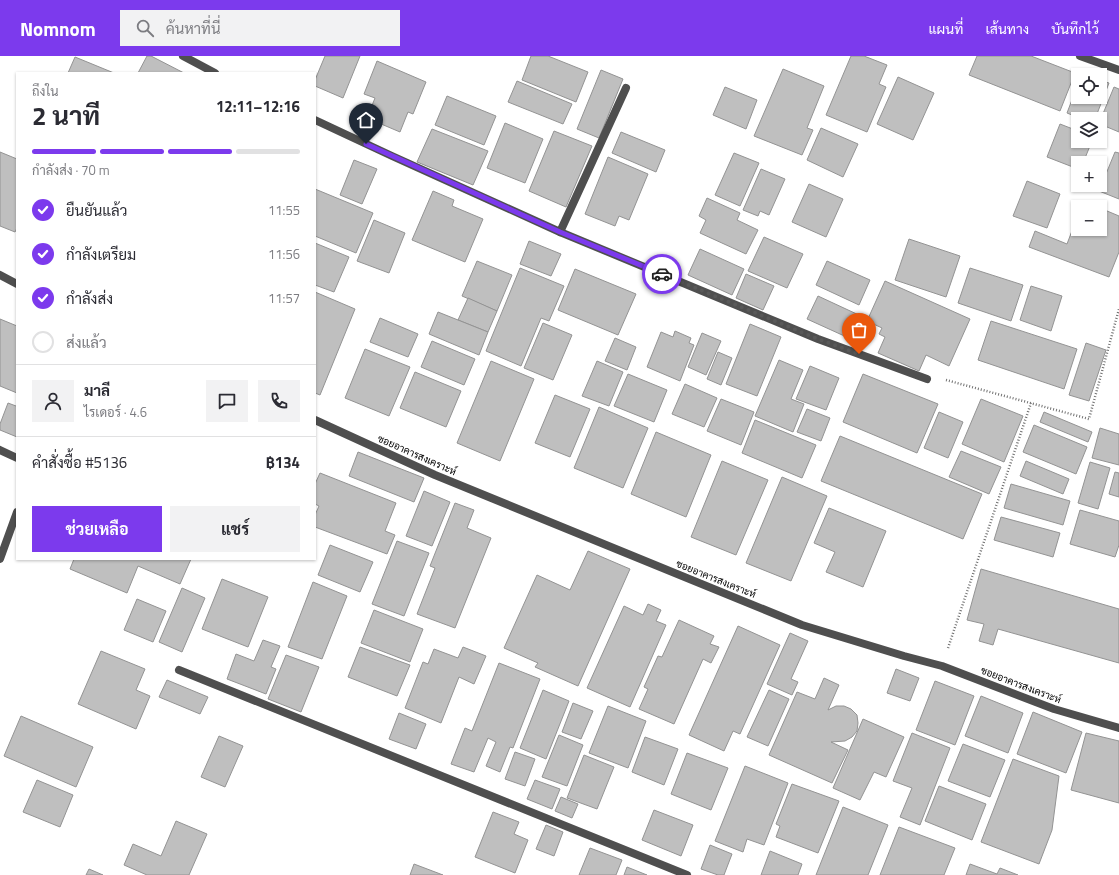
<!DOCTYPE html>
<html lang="th">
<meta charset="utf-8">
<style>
body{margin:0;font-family:"Titillium Web",Sarabun,sans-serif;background:#f2f2f3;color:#2b2b33;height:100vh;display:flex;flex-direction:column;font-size:15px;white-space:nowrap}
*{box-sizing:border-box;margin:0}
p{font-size:13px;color:#7c7c81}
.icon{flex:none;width:22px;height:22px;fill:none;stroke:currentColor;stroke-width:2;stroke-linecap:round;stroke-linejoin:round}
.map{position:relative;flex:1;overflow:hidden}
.panel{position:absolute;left:16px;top:16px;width:300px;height:488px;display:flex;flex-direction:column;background:#fff;border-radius:0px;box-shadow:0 1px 3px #0004}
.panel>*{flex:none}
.tools{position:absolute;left:1071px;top:12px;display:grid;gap:8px}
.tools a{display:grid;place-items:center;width:36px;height:36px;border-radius:0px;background:#fff;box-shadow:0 1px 3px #0004;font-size:20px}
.pin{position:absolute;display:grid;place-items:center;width:34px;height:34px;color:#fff;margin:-41px -17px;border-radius:50% 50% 50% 0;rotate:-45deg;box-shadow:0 0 4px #0007}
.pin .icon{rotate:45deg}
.courier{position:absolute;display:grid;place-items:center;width:40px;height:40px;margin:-20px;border:3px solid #7c3aed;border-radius:50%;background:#fff;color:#222;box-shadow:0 1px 5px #0007}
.overview em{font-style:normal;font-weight:700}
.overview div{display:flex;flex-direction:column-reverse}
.overview{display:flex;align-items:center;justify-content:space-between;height:68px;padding:0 16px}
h1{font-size:26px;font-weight:700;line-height:30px}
.bar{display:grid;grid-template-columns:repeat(4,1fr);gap:6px 4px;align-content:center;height:48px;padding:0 16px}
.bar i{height:5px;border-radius:3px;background:#e1e1e2}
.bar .active{background:#7c3aed}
.bar p{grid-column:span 4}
.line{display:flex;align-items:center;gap:10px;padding:0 16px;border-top:1px solid #e1e1e2}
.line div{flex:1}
.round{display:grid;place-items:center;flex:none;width:42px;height:42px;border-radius:0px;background:#f2f2f3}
ol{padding:0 16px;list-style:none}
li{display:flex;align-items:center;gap:12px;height:44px}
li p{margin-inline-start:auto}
li .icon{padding:4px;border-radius:50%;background:#7c3aed;color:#fff;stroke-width:4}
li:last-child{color:#7c7c81}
li i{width:22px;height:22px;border:2px solid #e1e1e2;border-radius:50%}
.action{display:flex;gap:8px;margin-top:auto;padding:8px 16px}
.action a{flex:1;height:46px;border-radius:0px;background:#7c3aed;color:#fff;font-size:16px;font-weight:700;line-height:46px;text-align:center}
.action a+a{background:#f2f2f3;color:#2b2b33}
header{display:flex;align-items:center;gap:24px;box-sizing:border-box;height:56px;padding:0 20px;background:#7c3aed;color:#fff}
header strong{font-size:19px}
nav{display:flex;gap:22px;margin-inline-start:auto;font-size:14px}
.search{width:280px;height:36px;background:#f2f2f3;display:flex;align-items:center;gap:10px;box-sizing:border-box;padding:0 14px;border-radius:0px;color:#7c7c81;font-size:15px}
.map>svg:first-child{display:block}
.building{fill:#bfbfbf;stroke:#939393}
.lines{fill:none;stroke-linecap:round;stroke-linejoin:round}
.path{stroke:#717171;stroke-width:2.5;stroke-dasharray:1 2;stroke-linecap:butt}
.street{stroke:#4f4f4f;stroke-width:8}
.done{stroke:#595959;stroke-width:4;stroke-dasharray:0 7.2}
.route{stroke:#7c3aed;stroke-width:5}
.labels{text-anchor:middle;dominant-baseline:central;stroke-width:4;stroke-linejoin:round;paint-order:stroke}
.street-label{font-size:10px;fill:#000;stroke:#fff}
</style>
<header>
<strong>Nomnom</strong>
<div class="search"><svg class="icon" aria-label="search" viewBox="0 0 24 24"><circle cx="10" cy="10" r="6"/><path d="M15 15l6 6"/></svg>ค้นหาที่นี่</div>
<nav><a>แผนที่</a><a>เส้นทาง</a><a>บันทึกไว้</a></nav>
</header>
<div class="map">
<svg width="1119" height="819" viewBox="0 0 1119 819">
<rect width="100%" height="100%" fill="#fff"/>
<g class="building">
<polygon points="147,0 151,0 184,17 138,17"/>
<polygon points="325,0 360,0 343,42 315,30 315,24"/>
<polygon points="531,0 548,0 588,16 576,46 522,24"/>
<polygon points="851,0 864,0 887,9 879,28 886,31 867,76 826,59"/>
<polygon points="977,0 1031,0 1075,17 1060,55 969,19"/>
<polygon points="75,1 114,17 68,17"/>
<polygon points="377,5 426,26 413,58 408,56 400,76 367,62 375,42 364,38"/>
<polygon points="783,13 824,30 807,72 813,74 802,99 754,80"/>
<polygon points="601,14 623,23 599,82 577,73"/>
<polygon points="898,21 934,37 913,84 877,68"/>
<polygon points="1100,24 1109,27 1095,63 1082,63 1067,57 1078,28 1078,41 1100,41"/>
<polygon points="517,25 572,48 563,68 508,46"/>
<polygon points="725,31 757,44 746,73 713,59"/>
<polygon points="1114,31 1119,33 1119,76 1100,68 1100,65"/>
<polygon points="447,40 496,60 484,89 435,69"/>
<polygon points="505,67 543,83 525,127 487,112"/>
<polygon points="1060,68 1078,75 1078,85 1092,85 1083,107 1078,107 1078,113 1047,101"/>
<polygon points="821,72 858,88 843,121 807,104"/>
<polygon points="432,73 488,95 473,129 417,106"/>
<polygon points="554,75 592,90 566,151 529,135"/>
<polygon points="621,76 665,94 656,116 612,97"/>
<polygon points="0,96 17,103 17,172 15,176 0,170"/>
<polygon points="1115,96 1119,97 1119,143 1099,135"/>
<polygon points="734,97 759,107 740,150 715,139"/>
<polygon points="608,101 648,118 629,164 619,160 615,170 585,158"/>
<polygon points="354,104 377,113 362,148 340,139"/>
<polygon points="761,113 785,123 769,159 760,155 758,160 743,154"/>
<polygon points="1027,125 1060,138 1047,172 1013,160"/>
<polygon points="809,128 843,143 826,181 792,166"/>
<polygon points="315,133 373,157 356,197 315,180"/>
<polygon points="433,135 454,144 452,150 483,163 465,206 412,184"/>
<polygon points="707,142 740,157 737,164 758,174 746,198 700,177 706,164 699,160"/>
<polygon points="1100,152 1119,160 1119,196 1109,221 1029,191 1035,175 1067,188 1078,159 1078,173 1100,173"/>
<polygon points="374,164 405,177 389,217 357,205"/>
<polygon points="764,181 803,198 787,232 748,215"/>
<polygon points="909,183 960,200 946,241 895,224"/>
<polygon points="529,185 561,198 551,220 520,208"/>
<polygon points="315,187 349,201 334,236 315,229"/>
<polygon points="700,193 744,213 732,239 688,219"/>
<polygon points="477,205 512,219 497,255 462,240"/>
<polygon points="827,205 870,224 859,249 816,229"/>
<polygon points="520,212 564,230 549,265 541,262 521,310 486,295"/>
<polygon points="970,212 1023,229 1011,265 958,247"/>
<polygon points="575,213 636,238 618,279 558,254"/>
<polygon points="746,218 774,230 763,254 736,242"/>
<polygon points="885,225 970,263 949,310 926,299 919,315 878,297 885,281 879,278 882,272 867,265"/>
<polygon points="1031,230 1062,240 1051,275 1020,264"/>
<polygon points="315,236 355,253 320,339 315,337"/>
<polygon points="818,240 861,260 851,283 807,263"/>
<polygon points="468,242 497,255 488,276 458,264"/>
<polygon points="438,256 488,276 479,299 429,278"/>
<polygon points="380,262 418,278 408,301 370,286"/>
<polygon points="0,263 17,270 17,337 0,330"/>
<polygon points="991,265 1077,293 1064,333 978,304"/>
<polygon points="543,267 572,279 553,324 524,312"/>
<polygon points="750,268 781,281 757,340 726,328"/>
<polygon points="675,275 691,282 689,287 694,289 680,325 647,311 661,276 673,281"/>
<polygon points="702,277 721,285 706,319 688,311"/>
<polygon points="615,282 636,291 627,314 605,305"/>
<polygon points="432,285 475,303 464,329 421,311"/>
<polygon points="1086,287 1106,294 1089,345 1069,339"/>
<polygon points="365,293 410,311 389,360 345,342"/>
<polygon points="718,296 732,302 721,329 707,323"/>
<polygon points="779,304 803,314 791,343 804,348 793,376 755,360"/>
<polygon points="491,305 534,323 500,405 457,387"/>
<polygon points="597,305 623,316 609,350 582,340"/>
<polygon points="810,310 839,322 826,354 796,343"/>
<polygon points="415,316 461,335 446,371 400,352"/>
<polygon points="628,318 667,334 654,366 614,350"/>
<polygon points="863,318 938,348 917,397 843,366"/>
<polygon points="685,328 717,342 704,371 672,358"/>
<polygon points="555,339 590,353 570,401 535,387"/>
<polygon points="721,343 754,356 741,389 707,375"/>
<polygon points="981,343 1023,360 1004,406 962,388"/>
<polygon points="8,347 16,350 17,349 17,381 0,374 0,368"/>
<polygon points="599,351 648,372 623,432 574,412"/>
<polygon points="807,353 830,362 821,385 797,376"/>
<polygon points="939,356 963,366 948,402 924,392"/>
<polygon points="1044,356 1092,376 1088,386 1040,366"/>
<polygon points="755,364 816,389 802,422 742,397"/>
<polygon points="1034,369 1087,391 1076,418 1023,396"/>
<polygon points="1100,372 1119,378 1119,409 1092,402"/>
<polygon points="656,376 711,399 686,461 631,438"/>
<polygon points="840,380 982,438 963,483 821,425"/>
<polygon points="961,395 1001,411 989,438 949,421"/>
<polygon points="358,396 424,422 414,446 349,420"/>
<polygon points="722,405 768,424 736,499 691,481"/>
<polygon points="1026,405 1069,423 1063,438 1020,420"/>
<polygon points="1090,406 1110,412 1098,453 1078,447"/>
<polygon points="1115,416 1119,417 1119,441 1109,438"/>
<polygon points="320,417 396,447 385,475 395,479 387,498 315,471 315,459 319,450 315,448 315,428"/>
<polygon points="782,421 827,440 791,525 746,507"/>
<polygon points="1011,428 1070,445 1063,469 1004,452"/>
<polygon points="424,435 450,446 432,490 406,480"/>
<polygon points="455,447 474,454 467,472 491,482 455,572 417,558 435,512 430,510"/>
<polygon points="829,452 886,475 863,531 826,516 835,496 814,487"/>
<polygon points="1080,454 1119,465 1119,489 1115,501 1070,488"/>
<polygon points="1001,461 1060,477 1053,501 994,484"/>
<polygon points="397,485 429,497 404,560 372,548"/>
<polygon points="330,489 373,506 360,536 318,519"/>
<polygon points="588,495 630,513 578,630 535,611 538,607 504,592 537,519 570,534"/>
<polygon points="74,503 191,503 180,528 138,510 127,537 70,513"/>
<polygon points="981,513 1119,553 1119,607 998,573 993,589 979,585 984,568 967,564"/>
<polygon points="222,523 268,541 248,591 202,573"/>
<polygon points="313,526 347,540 322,603 288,591"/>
<polygon points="182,532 205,542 182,596 159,586"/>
<polygon points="137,543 166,555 153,586 124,574"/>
<polygon points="648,548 661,554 656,565 666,569 630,651 587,632 624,550 643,559"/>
<polygon points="374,554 423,573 410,606 361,587"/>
<polygon points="679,564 714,580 710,588 719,591 711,607 703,603 674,668 639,653 648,633 644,631 658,600 662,601"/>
<polygon points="738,570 780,589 740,678 733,675 724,695 689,679"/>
<polygon points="790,577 808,585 791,623 798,626 792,639 767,628"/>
<polygon points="263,584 280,590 271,611 276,613 266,638 227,623 236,598 254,605"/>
<polygon points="360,591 410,609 397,640 348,621"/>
<polygon points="463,591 486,600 474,628 459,621 441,667 405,652 423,606 428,608 434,593 458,602"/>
<polygon points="101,595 145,613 136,634 150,640 136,673 78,648"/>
<polygon points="286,599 319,611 301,656 268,643"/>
<polygon points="499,607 540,623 513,692 510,691 500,716 486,710 496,686 488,682 474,716 451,708 465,672 472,675"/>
<polygon points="896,613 919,622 910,645 887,637"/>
<polygon points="824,622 839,629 828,654 836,650 844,650 851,653 857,659 858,667 857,675 852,681 845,685 831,686 848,694 832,727 769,699 797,636 815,643"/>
<polygon points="167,624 208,641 200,658 159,641"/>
<polygon points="935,625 974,640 955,689 916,674"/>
<polygon points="543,634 569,645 546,703 520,692"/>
<polygon points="769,634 789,643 768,690 747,681"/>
<polygon points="981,640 1023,657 1008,697 965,680"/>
<polygon points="573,647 593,655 581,683 562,676"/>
<polygon points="608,650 646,665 628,712 589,697"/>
<polygon points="1033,656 1082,676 1066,717 1017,698"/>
<polygon points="399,657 426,668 416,693 389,683"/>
<polygon points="21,660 93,691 76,731 4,700"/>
<polygon points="863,663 904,681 886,721 874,716 860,744 833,732"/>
<polygon points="912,677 950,692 920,769 900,761 912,732 893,725"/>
<polygon points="1086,677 1119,685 1119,747 1071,734"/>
<polygon points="559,679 583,689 567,730 542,721"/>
<polygon points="219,680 243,690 225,731 201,721"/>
<polygon points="645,681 678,693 664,729 632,716"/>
<polygon points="963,688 1005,704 990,741 948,725"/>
<polygon points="515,696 535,703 525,730 505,723"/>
<polygon points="687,697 728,712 711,754 671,738"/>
<polygon points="584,699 614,711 597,753 567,742"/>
<polygon points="1013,703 1059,720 1052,774 1039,808 981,786"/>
<polygon points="745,710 788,727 764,789 747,783 743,796 715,785"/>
<polygon points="37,724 73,739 60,771 23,756"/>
<polygon points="535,724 560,733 552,753 527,743"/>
<polygon points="792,728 839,745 818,797 776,781 780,770 776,768"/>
<polygon points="939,730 986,748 972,784 925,765"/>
<polygon points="561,741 578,748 572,762 555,755"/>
<polygon points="843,751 888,769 868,819 816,819"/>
<polygon points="654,754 693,769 681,800 642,784"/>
<polygon points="493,756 519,766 514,778 528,784 515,817 475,801"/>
<polygon points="176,765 207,778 189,819 147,819 124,809 133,788 161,800"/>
<polygon points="546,769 563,776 554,800 536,793"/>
<polygon points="899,771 955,792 944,819 880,819"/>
<polygon points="710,789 732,798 724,819 718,819 701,813"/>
<polygon points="590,792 622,804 616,819 579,819"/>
<polygon points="770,795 802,808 798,819 761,819"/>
<polygon points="414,808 443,819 410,819"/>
<polygon points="970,808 997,818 1000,812 1018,819 966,819"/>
<polygon points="627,811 647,819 624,819"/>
<polygon points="89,813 103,819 86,819"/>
</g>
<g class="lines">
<g class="path">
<polyline points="946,324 1089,363 1119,253"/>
<polyline points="948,592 1031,347"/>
</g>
<g class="street">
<polyline points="183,0 215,17"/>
<polyline points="1080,0 1119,14"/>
<polyline points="315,64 392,100 560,176 818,283 927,323"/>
<polyline points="560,176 626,32"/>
<polyline points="0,219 17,228"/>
<polyline points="315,364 435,419 802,569 904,600 942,610 1054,653 1119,672"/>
<polyline points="0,394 17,402"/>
<polyline points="0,503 17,456"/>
<polyline points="179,614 687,819"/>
</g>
</g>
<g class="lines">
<polyline class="done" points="662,218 818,283 859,298"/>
<polyline class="route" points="366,88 560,176 662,218"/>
</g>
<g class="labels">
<g class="street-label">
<text transform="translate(417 399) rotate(24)">ซอยอาคารสงเคราะห์</text>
<text transform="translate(716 523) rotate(22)">ซอยอาคารสงเคราะห์</text>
<text transform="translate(1021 629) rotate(21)">ซอยอาคารสงเคราะห์</text>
</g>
</g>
</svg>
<div class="tools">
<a><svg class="icon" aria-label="locate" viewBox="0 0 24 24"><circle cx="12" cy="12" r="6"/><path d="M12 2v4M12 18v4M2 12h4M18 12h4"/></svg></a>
<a><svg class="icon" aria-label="layers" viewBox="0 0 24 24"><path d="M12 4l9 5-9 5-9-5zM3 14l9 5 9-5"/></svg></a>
<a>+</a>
<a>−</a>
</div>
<div class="pin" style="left:859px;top:298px;background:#ea580c"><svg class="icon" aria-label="bag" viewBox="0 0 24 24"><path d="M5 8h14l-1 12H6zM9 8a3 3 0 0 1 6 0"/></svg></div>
<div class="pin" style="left:366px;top:88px;background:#1f2937"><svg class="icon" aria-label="home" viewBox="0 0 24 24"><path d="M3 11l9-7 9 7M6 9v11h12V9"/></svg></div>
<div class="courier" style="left:662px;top:218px"><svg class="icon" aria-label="car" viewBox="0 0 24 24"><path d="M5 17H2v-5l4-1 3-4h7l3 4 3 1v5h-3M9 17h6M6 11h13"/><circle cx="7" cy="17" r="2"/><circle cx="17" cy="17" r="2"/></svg></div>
<section class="panel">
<div class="overview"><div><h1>2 นาที</h1><p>ถึงใน</p></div><em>12:11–12:16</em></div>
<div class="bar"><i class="active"></i><i class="active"></i><i class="active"></i><i></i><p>กำลังส่ง · 70 m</p></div>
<ol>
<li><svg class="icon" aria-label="check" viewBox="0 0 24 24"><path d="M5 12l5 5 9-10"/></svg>ยืนยันแล้ว<p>11:55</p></li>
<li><svg class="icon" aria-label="check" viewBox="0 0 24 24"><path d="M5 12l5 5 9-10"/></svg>กำลังเตรียม<p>11:56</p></li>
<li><svg class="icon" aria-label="check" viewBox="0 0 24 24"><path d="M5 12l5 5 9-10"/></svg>กำลังส่ง<p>11:57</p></li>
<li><i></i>ส่งแล้ว</li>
</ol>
<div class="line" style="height:72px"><a class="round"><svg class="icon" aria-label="person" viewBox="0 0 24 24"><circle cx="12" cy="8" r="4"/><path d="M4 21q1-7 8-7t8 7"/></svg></a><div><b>มาลี</b><p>ไรเดอร์ · 4.6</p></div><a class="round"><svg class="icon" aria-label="chat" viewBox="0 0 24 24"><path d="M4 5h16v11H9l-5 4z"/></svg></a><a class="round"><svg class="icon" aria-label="phone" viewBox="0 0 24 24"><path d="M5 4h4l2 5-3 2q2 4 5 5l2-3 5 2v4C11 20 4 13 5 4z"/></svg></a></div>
<div class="line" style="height:52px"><div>คำสั่งซื้อ #5136</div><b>฿134</b></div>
<div class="action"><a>ช่วยเหลือ</a><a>แชร์</a></div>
</section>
</div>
